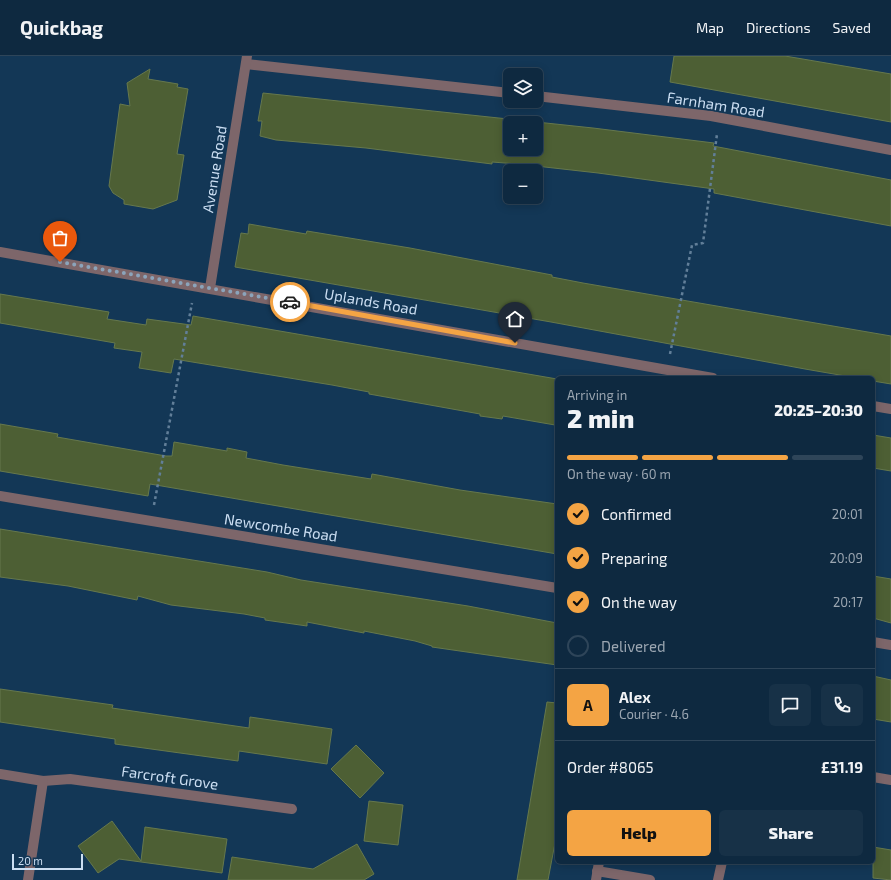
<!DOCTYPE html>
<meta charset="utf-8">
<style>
body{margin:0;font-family:"Exo 2",sans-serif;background:#173147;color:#f1f3f6;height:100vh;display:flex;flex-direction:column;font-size:15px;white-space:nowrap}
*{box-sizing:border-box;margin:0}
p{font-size:13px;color:#9ba6b1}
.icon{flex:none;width:22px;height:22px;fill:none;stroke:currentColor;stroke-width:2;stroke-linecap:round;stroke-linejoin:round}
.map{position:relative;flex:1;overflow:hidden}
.side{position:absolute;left:555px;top:320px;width:320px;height:488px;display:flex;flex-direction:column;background:#0e2940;border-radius:6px;box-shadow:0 2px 10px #0003,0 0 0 1px #2e4559}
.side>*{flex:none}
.fabs{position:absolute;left:503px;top:12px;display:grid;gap:8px}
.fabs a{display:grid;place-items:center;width:40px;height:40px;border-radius:6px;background:#0e2940;box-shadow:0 2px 10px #0003,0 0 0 1px #2e4559;font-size:20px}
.scale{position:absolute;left:12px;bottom:10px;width:71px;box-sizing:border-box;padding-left:4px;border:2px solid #cbdef2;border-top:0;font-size:11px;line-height:14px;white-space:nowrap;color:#cbdef2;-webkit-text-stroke:3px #133756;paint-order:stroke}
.pin{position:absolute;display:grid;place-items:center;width:34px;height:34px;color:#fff;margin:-41px -17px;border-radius:50% 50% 50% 0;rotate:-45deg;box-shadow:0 0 4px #0007}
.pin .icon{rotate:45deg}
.courier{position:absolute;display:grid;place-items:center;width:40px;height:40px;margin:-20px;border:3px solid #f4a444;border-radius:50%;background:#fff;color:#222;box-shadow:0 1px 5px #0007}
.summary em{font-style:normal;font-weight:800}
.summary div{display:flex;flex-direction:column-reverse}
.summary{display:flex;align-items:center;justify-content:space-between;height:68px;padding:0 12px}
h1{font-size:26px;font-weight:800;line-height:30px}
.bar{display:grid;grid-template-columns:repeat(4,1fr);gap:6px 4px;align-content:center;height:48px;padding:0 12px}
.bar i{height:5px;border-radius:3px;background:#2e4559}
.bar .on{background:#f4a444}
.bar p{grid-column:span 4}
.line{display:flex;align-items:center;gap:10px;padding:0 12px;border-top:1px solid #2e4559}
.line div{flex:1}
.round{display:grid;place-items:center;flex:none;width:42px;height:42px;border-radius:6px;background:#173147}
ol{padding:0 12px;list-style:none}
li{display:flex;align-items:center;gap:12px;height:44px}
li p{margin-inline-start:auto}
li .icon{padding:4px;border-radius:50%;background:#f4a444;color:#111;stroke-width:4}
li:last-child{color:#9ba6b1}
li i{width:22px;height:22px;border:2px solid #2e4559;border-radius:50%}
.action{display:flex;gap:8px;margin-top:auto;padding:8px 12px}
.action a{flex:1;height:46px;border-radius:6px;background:#f4a444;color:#111;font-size:16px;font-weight:800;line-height:46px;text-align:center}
.action a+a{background:#173147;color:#f1f3f6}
header{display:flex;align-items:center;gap:24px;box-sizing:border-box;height:56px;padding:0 20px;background:#0e2940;border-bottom:1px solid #2e4559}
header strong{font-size:19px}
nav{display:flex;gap:22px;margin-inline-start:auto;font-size:14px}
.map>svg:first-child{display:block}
.building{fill:#4d5f34;stroke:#66784d;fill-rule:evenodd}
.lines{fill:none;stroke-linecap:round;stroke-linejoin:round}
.path{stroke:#627f99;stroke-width:2.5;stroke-dasharray:3 3;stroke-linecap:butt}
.minor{stroke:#7d666a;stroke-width:10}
.done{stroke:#8ba4bb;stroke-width:4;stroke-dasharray:0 7.2}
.route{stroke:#f4a444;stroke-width:5}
.labels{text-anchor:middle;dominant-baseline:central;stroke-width:3;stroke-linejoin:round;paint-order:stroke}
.street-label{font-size:15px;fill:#cbdef2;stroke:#133756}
</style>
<header>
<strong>Quickbag</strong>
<nav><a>Map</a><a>Directions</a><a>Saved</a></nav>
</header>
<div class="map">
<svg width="891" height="824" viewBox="0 0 891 824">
<rect width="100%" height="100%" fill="#133756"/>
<g class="building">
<polygon points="674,0 785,0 891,18 891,66 670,26"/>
<polygon points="150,13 148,23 178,28 177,31 188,33 177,98 184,99 177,144 153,153 124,148 124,144 113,137 109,130 120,48 130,50 127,27"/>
<path d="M263,37L593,72L714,87L713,90L891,124V170L714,137V133L598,117L518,108L492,106V108L366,92L276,84L260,80L262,65H258ZM510,67H536V93H510Z"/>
<polygon points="249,168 306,178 307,175 410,192 552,219 552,221 583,227 891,280 891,328 873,325 873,322 857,322 805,313 551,266 235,211 241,177 248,178"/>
<polygon points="0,238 109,256 107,263 146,269 147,263 191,269 193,260 557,323 557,356 555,369 503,360 502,363 480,360 480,358 369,338 369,336 332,329 174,303 171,317 139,312 142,296 114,292 115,287 0,267"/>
<polygon points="0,368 58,378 57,381 166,400 172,400 174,386 227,395 227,392 247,396 246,402 283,409 371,423 372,418 460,434 557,448 557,498 150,428 148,440 0,415"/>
<polygon points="873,379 891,382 891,415 873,412"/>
<polygon points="0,473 267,516 301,524 468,550 557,567 557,609 432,591 432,590 415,585 364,575 364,577 307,566 307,570 265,564 265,562 244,558 171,549 138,540 137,544 68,530 0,521"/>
<polygon points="873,520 891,523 891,567 873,562"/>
<polygon points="873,620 891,624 891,666 873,663"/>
<polygon points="0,633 113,649 112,652 249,672 250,661 332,673 327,708 239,695 238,705 115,688 115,683 0,666"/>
<polygon points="547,646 557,647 557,772 555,787 548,824 517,824"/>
<polygon points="356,689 384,717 360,742 331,713"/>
<polygon points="369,745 403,749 398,789 364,785"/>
<polygon points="112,765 141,805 145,771 227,783 222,817 119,803 98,817 78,790"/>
<polygon points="357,788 374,818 364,824 228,824 232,801 313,813"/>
<polygon points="873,791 891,794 891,824 873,822"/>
</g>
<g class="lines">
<g class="path">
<polyline points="670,298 692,189 703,187 717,78"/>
<polyline points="154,449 192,247"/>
</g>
<g class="minor">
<polyline points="246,8 510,37"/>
<polyline points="536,40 711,60 891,94"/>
<polyline points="0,196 713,322"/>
<polyline points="210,232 247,0"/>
<polyline points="873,350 891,353"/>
<polyline points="0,440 557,532"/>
<polyline points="873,586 891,589"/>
<polyline points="0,718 43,725 70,723 292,753"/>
<polyline points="873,721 891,724"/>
<polyline points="597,815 650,824"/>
<polyline points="28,824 43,725"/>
<polyline points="596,824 599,806"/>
<polyline points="718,824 722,806"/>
</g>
</g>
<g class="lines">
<polyline class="done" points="60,206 290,246"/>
<polyline class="route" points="290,246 515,287"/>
</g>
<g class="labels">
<g class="street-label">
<text transform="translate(716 48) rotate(9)">Farnham Road</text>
<text transform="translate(214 113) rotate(-81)">Avenue Road</text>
<text transform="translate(371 245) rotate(10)">Uplands Road</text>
<text transform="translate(281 471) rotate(9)">Newcombe Road</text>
<text transform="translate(170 721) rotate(8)">Farcroft Grove</text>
</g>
</g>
</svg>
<div class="fabs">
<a><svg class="icon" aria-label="layers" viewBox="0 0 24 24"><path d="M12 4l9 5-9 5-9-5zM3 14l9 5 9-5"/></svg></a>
<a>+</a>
<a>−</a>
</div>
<div class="scale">20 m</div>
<div class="pin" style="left:60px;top:206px;background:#ea580c"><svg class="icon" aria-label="bag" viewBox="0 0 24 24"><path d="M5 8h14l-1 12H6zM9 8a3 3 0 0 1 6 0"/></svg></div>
<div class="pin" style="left:515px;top:287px;background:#1f2937"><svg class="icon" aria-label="home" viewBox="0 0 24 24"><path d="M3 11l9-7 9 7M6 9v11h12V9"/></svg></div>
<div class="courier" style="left:290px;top:246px"><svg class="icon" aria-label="car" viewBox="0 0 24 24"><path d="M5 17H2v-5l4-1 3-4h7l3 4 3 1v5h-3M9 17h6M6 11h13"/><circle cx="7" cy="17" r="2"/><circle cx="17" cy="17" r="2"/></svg></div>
<section class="side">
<div class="summary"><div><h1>2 min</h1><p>Arriving in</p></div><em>20:25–20:30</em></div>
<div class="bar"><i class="on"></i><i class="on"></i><i class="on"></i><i></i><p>On the way · 60 m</p></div>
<ol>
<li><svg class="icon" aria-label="check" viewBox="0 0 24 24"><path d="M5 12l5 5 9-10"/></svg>Confirmed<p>20:01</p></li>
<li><svg class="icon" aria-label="check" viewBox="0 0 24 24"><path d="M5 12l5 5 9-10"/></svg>Preparing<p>20:09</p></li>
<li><svg class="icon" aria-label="check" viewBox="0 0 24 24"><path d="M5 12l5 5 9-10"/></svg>On the way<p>20:17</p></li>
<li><i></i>Delivered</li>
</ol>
<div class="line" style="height:72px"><b class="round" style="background:#f4a444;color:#111">A</b><div><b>Alex</b><p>Courier · 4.6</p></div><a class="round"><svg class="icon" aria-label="chat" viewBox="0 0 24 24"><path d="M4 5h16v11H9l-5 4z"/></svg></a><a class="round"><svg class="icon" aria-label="phone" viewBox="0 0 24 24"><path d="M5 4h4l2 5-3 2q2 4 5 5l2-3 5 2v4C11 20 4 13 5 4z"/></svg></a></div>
<div class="line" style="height:52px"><div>Order #8065</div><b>£31.19</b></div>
<div class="action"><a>Help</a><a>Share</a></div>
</section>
</div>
